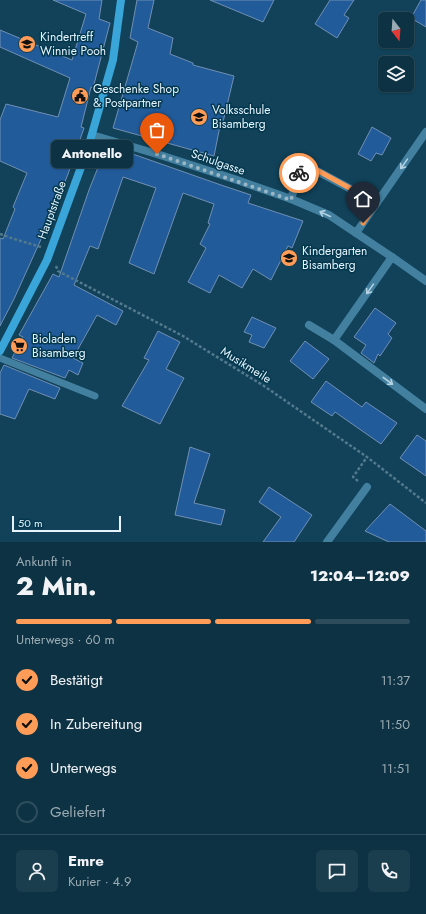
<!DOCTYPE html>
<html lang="de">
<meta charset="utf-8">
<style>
body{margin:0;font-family:Jost,sans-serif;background:#1b3e4e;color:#f1f3f6;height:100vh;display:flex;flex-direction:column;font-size:15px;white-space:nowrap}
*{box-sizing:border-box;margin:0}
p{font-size:13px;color:#9aaab2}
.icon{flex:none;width:22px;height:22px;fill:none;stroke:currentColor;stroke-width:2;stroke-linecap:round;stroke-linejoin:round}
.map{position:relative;height:542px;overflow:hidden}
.side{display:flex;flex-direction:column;background:#0d3243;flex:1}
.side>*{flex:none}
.needle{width:26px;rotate:163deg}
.tools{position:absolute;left:378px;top:12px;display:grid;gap:8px}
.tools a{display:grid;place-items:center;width:36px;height:36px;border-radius:6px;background:#0d3243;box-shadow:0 1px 3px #0004,0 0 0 1px #2d4d5c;font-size:20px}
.scale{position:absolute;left:12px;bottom:10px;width:109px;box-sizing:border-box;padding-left:4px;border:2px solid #e5f4fd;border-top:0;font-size:11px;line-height:14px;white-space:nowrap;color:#e5f4fd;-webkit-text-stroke:3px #03384e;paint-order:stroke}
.pin{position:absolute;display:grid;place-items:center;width:34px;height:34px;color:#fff;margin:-41px -17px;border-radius:50% 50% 50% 0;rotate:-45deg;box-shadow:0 0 4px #0007}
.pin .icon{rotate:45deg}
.courier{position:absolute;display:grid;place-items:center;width:40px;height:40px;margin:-20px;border:3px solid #fe9c58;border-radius:50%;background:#fff;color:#222;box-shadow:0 1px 5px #0007}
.bubble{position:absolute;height:28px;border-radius:6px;background:#0d3243;box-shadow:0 1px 3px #0004,0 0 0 1px #2d4d5c;font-size:13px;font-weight:800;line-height:28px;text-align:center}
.summary em{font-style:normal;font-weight:800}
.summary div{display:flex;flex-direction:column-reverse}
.summary{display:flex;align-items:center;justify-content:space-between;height:68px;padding:0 16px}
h1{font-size:26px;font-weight:800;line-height:30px}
.bar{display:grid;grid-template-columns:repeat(4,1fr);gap:6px 4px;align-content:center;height:48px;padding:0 16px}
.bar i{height:5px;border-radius:3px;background:#2d4d5c}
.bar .on{background:#fe9c58}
.bar p{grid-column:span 4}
.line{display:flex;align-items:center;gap:10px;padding:0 16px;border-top:1px solid #2d4d5c}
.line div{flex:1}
.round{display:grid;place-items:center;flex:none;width:42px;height:42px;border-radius:6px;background:#1b3e4e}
ol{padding:0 16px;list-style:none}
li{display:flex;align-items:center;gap:12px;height:44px}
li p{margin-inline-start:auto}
li .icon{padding:4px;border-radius:50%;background:#fe9c58;color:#111;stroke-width:4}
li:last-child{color:#9aaab2}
li i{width:22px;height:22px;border:2px solid #2d4d5c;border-radius:50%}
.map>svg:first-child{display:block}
.building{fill:#215b9a;stroke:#718fb3}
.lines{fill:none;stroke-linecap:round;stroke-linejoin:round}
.path{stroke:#53798c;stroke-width:2.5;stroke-dasharray:3 2;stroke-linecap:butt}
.lane{stroke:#4380a0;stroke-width:7}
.street{stroke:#4380a0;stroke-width:8}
.secondary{stroke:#39a5d8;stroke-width:8}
.oneway{stroke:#b4d1e1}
.done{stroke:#9bb6c4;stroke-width:4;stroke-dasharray:0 7.2}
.route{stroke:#fe9c58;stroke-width:5}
.labels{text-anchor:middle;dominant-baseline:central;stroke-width:3;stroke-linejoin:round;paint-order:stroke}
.poi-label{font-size:12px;fill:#e5f4fd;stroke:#03384e;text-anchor:start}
.street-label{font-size:12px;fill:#e5f4fd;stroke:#03384e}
</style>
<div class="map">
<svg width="426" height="542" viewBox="0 0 426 542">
<rect width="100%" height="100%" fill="#114259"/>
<g class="building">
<polygon points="53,0 102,0 99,19 110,23 93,88 91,87 81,127 84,128 68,174 48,226 47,226 14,299 0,326 0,238 3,239 15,209 13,207 27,173 0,161 0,120 6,104 58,117 70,78 0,47 0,30 72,60 86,14"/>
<polygon points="137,0 154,0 148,28 173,38 170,54 193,63 193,65 234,76 223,122 221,121 214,156 113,128 138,42 130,38"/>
<polygon points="210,0 274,0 263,22"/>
<polygon points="330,0 354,0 344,15 349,18 337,38 315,24"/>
<polygon points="421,0 426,0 426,27 411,18"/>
<polygon points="372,127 391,138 382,155 376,153 371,161 358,154"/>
<polygon points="107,145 221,185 251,195 248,203 303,221 292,248 288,246 271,280 253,269 242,288 219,275 210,293 188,282 206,248 200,244 210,224 208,223 214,204 183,193 154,274 129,263 156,188 123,177 98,249 90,246 74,285 123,311 116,325 97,315 73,358 83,363 78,375 69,370 65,378 12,358 23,337 19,335 53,274 59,277 89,190"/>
<polygon points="375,308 396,323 388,334 392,338 380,356 378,354 374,363 361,353 366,345 354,337"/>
<polygon points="252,317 276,328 264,348 249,342 252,335 244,332"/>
<polygon points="158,331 180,342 166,369 184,378 160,424 122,406 149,360 144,358"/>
<polygon points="305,341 329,359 313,379 290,361"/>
<polygon points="4,365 60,388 55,399 29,389 15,419 0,414 0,373"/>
<polygon points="326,381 362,407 366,402 397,423 381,444 335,412 332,416 311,402"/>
<polygon points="417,435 426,441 426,476 400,458"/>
<polygon points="190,447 210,454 194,503 225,510 221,525 175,515"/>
<polygon points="269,487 312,515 294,542 263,542 281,517 259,502"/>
<polygon points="390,504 426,531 426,542 389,542 365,531"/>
</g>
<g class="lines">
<g class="path">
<polyline points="0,234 14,239 41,247"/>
<polyline points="56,266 58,271 183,336 264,386 367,457 426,503"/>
<polyline points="358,481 353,477 367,457"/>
</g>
<polyline class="lane" points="0,358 95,396"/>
<g class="street">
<polyline points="92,135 157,154 237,180 291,199 329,215 392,257 426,281"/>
<polyline points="291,199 302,163 377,203"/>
<polyline points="356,233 426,132"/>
<polyline points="392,257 334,340 426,409"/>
<polyline points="309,325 334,340"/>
<polyline points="327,542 367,487"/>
</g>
<polyline class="secondary" points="0,351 47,260 88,148 113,60 121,0"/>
</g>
<defs><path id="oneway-shaft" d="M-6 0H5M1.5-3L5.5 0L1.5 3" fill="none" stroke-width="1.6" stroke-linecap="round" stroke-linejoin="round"/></defs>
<g class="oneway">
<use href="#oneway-shaft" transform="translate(404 164) rotate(125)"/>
<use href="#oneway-shaft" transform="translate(325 214) rotate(-155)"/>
<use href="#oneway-shaft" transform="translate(370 289) rotate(125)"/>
<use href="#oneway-shaft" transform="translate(388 381) rotate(37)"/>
</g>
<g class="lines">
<polyline class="done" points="157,154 291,200 299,173"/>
<polyline class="route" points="299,173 302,162 377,203 363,223"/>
</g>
<defs>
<g id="school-disc" transform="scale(0.9)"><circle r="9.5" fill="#fe9c58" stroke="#03384e"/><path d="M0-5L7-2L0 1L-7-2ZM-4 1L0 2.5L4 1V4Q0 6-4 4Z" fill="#111"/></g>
<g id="civic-disc" transform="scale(0.9)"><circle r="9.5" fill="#fe9c58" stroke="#03384e"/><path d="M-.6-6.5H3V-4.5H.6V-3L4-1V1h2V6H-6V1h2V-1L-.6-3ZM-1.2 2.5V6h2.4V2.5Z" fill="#111"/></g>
<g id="supermarket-disc" transform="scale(0.9)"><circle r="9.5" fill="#fe9c58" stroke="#03384e"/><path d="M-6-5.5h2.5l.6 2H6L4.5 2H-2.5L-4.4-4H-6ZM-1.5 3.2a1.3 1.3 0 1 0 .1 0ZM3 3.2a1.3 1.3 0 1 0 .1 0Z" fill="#111"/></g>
</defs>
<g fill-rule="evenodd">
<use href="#school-disc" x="27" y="44"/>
<use href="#civic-disc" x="80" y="96"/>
<use href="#school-disc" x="199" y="117"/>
<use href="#school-disc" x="289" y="258"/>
<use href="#supermarket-disc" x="19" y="346"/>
</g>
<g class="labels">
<g class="poi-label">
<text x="40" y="37">Kindertreff<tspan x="40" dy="14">Winnie Pooh</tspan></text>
<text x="93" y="89">Geschenke Shop<tspan x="93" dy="14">&amp; Postpartner</tspan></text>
<text x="212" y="110">Volksschule<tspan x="212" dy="14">Bisamberg</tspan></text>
<text x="302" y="251">Kindergarten<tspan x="302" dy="14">Bisamberg</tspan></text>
<text x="32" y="339">Bioladen<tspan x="32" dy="14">Bisamberg</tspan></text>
</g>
<g class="street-label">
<text transform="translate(218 162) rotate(19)">Schulgasse</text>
<text transform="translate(52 210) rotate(-70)">Hauptstraße</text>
<text transform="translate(246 365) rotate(32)">Musikmeile</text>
</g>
</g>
</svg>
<div class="tools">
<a><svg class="needle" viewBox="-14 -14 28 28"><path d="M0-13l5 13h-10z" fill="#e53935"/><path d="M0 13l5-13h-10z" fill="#9aaab2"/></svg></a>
<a><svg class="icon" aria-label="layers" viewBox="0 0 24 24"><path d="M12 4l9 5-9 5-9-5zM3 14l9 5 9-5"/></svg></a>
</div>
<div class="scale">50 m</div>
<div class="pin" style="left:157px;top:154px;background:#ea580c"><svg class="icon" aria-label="bag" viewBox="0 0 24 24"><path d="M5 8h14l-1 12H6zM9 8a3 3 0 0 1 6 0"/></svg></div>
<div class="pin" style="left:363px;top:223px;background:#1f2937"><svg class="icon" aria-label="home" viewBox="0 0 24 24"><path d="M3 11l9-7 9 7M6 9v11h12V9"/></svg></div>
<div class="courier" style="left:299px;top:173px"><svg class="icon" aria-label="bike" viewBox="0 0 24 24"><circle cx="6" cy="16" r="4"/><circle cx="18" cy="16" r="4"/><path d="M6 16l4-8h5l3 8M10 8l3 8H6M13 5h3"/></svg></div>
<div class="bubble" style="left:51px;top:140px;width:82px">Antonello</div>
</div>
<section class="side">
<div class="summary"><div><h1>2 Min.</h1><p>Ankunft in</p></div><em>12:04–12:09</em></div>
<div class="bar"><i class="on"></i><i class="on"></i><i class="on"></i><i></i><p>Unterwegs · 60 m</p></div>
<ol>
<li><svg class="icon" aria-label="check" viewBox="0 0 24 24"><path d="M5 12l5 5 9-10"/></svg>Bestätigt<p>11:37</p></li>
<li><svg class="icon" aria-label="check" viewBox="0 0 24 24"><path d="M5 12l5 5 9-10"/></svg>In Zubereitung<p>11:50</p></li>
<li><svg class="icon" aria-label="check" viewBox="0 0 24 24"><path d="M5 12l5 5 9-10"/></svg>Unterwegs<p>11:51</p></li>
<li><i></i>Geliefert</li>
</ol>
<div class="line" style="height:72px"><a class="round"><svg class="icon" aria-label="person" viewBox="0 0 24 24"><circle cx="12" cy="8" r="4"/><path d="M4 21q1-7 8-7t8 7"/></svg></a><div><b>Emre</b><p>Kurier · 4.9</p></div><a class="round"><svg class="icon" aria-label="chat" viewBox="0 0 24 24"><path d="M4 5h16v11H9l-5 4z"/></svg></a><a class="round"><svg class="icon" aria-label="phone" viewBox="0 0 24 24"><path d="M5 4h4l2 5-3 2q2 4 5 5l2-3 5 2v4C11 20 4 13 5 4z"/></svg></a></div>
</section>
